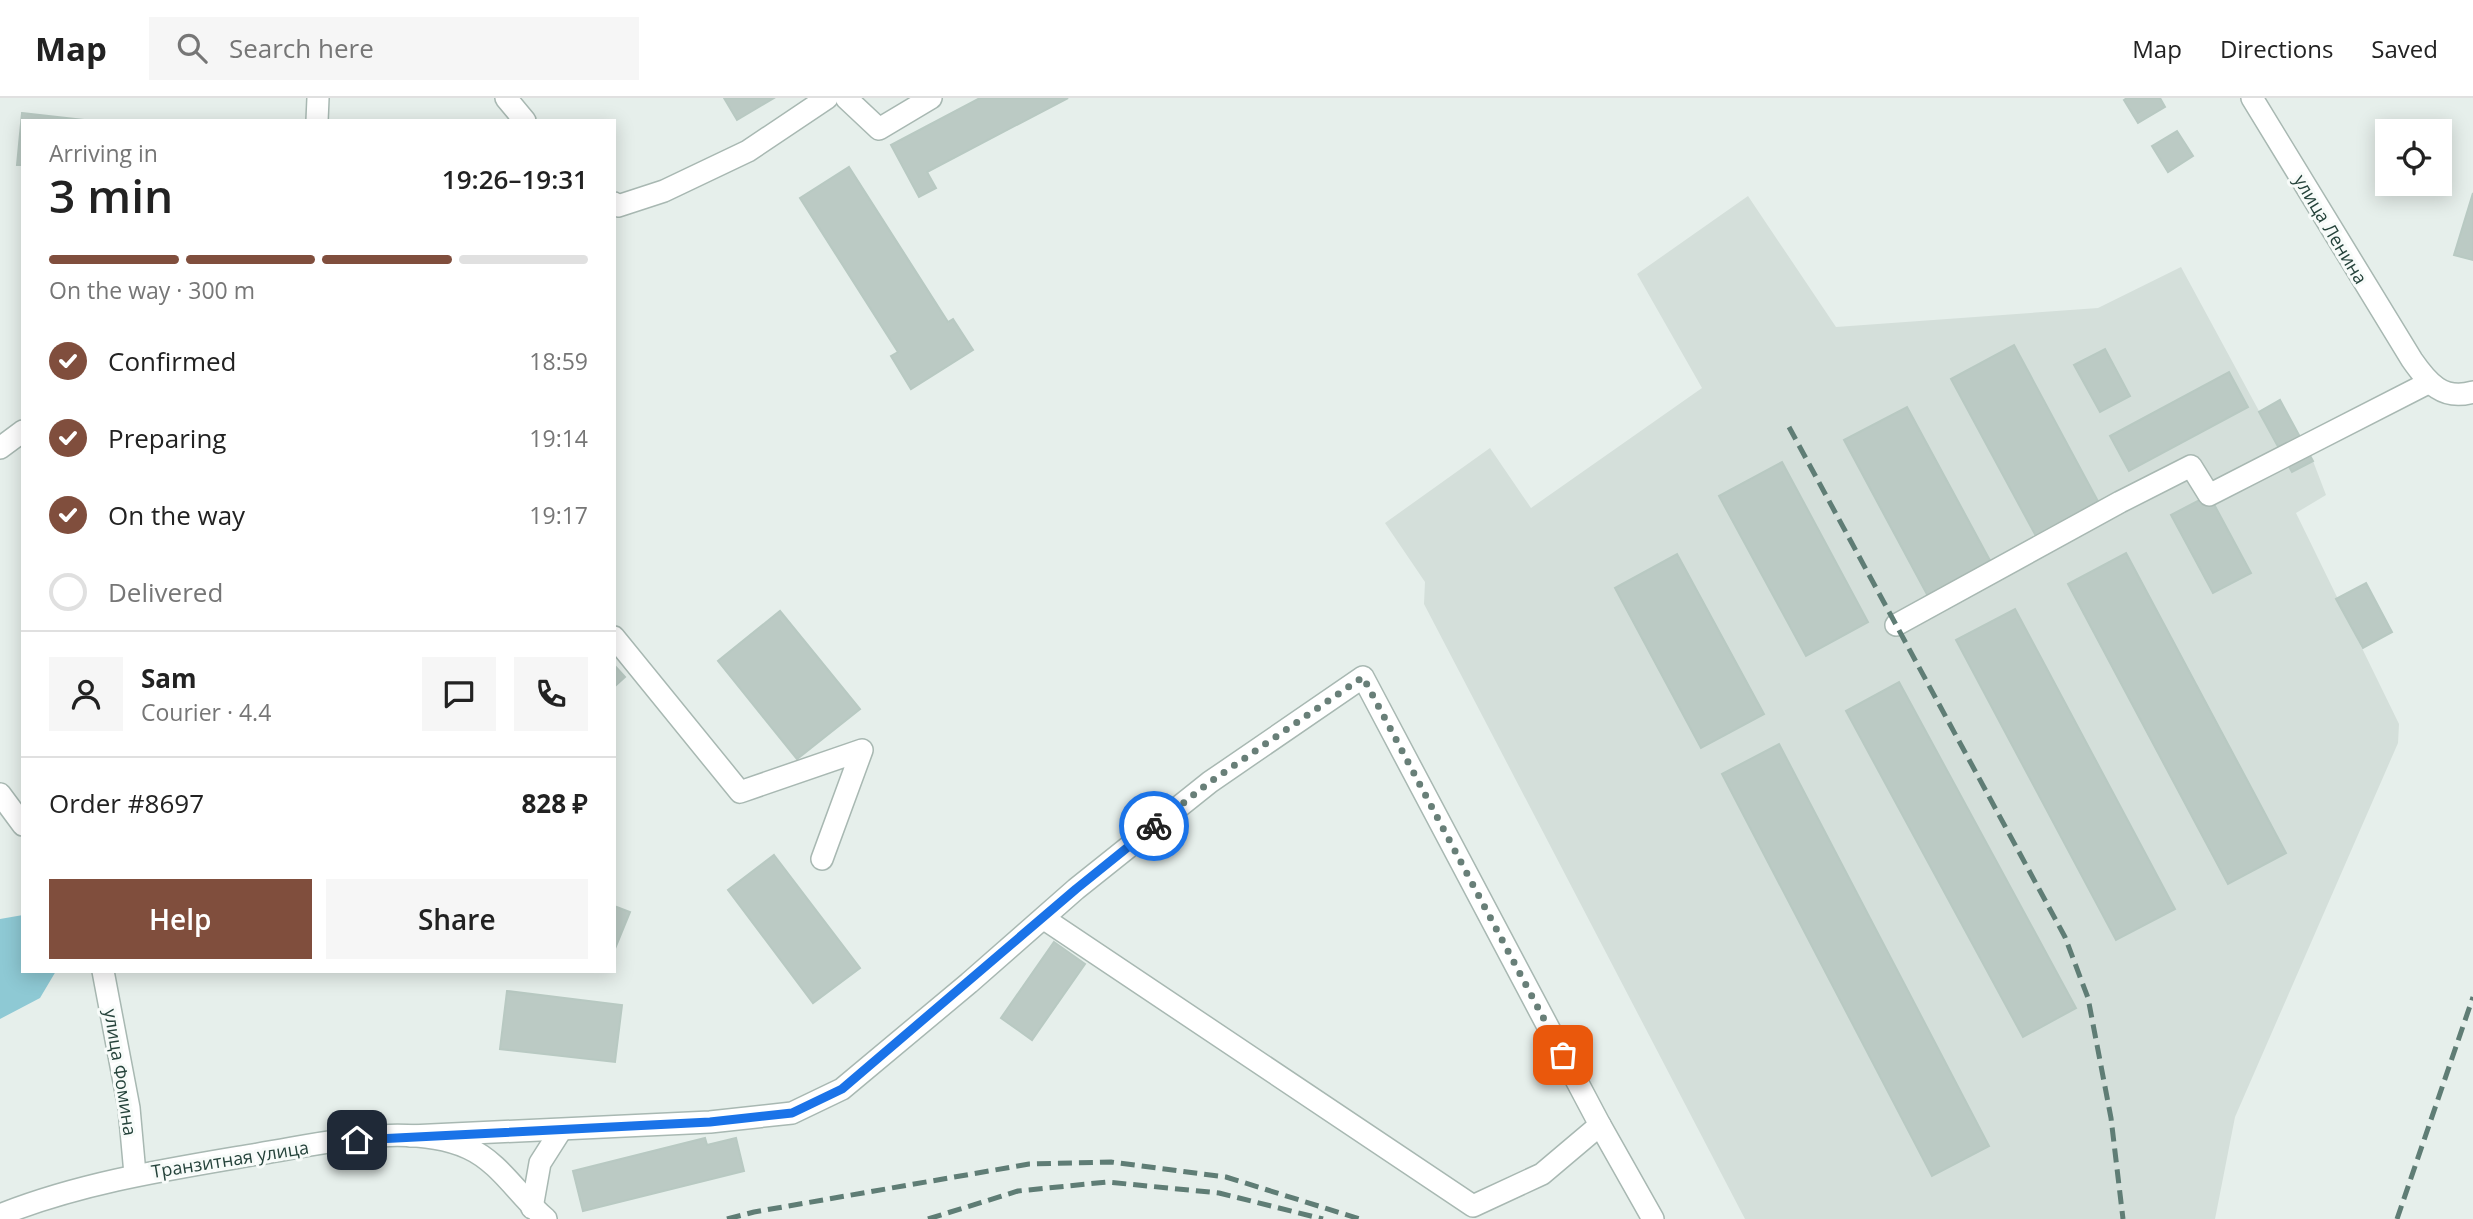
<!DOCTYPE html>
<meta charset="utf-8">
<style>
body{margin:0;font-family:"Open Sans",sans-serif;background:#f6f6f6;color:#222;height:100vh;display:flex;flex-direction:column;font-size:26px;white-space:nowrap}
*{box-sizing:border-box;margin:0}
p{font-size:23px;color:#767676}
.icon{flex:none;width:38px;height:38px;fill:none;stroke:currentColor;stroke-width:2;stroke-linecap:round;stroke-linejoin:round}
.map{position:relative;flex:1;overflow:hidden}
.panel{position:absolute;left:21px;top:21px;width:595px;height:854px;display:flex;flex-direction:column;background:#fff;border-radius:0px;box-shadow:0 4px 18px #0003}
.panel>*{flex:none}
.tools{position:absolute;left:2375px;top:21px;display:grid;gap:14px}
.tools a{display:grid;place-items:center;width:77px;height:77px;border-radius:0px;background:#fff;box-shadow:0 4px 18px #0003;font-size:35px}
.pin{position:absolute;display:grid;place-items:center;width:60px;height:60px;color:#fff;margin:-30px;border-radius:14px;box-shadow:0 4px 10px #0006}
.courier{position:absolute;display:grid;place-items:center;width:70px;height:70px;margin:-35px;border:5px solid #1a73e8;border-radius:50%;background:#fff;color:#222;box-shadow:0 2px 9px #0007}
.summary em{font-style:normal;font-weight:600}
.summary div{display:flex;flex-direction:column-reverse}
.summary{display:flex;align-items:center;justify-content:space-between;height:119px;padding:0 28px}
h1{font-size:46px;font-weight:600;line-height:52px}
.bar{display:grid;grid-template-columns:repeat(4,1fr);gap:10px 7px;align-content:center;height:84px;padding:0 28px}
.bar i{height:9px;border-radius:5px;background:#e0e0e0}
.bar .selected{background:#804e3d}
.bar p{grid-column:span 4}
.line{display:flex;align-items:center;gap:18px;padding:0 28px;border-top:2px solid #e0e0e0}
.line div{flex:1}
.round{display:grid;place-items:center;flex:none;width:74px;height:74px;border-radius:0px;background:#f6f6f6}
ol{padding:0 28px;list-style:none}
li{display:flex;align-items:center;gap:21px;height:77px}
li p{margin-inline-start:auto}
li .icon{padding:7px;border-radius:50%;background:#804e3d;color:#fff;stroke-width:4}
li:last-child{color:#767676}
li i{width:38px;height:38px;border:4px solid #e0e0e0;border-radius:50%}
.cta{display:flex;gap:14px;margin-top:auto;padding:14px 28px}
.cta a{flex:1;height:80px;border-radius:0px;background:#804e3d;color:#fff;font-size:28px;font-weight:600;line-height:80px;text-align:center}
.cta a+a{background:#f6f6f6;color:#222}
header{display:flex;align-items:center;gap:42px;box-sizing:border-box;height:98px;padding:0 35px;background:#fff;border-bottom:2px solid #e0e0e0}
header strong{font-size:33px}
nav{display:flex;gap:38px;margin-inline-start:auto;font-size:24px}
.search{width:490px;height:63px;background:#f6f6f6;display:flex;align-items:center;gap:18px;box-sizing:border-box;padding:0 24px;border-radius:0px;color:#767676;font-size:26px}
.map>svg:first-child{display:block}
.built{fill:#d4dfda}
.water{fill:#8ec9d4}
.building{fill:#bbcac4;stroke:#b8c9c2;stroke-width:2}
.lines{fill:none;stroke-linecap:round;stroke-linejoin:round}
.minor-casing{stroke:#a8b8b2;stroke-width:24}
.minor{stroke:#fff;stroke-width:21}
.rail{stroke:#5f7d75;stroke-width:5;stroke-dasharray:14 7;stroke-linecap:butt}
.done{stroke:#687f78;stroke-width:7;stroke-dasharray:0 12.6}
.route{stroke:#1a73e8;stroke-width:9}
.labels{text-anchor:middle;dominant-baseline:central;stroke-width:6;stroke-linejoin:round;paint-order:stroke}
.street-label{font-size:18px;fill:#24423a;stroke:#f7fbf9}
</style>
<header>
<strong>Map</strong>
<div class="search"><svg class="icon" aria-label="search" viewBox="0 0 24 24"><circle cx="10" cy="10" r="6"/><path d="M15 15l6 6"/></svg>Search here</div>
<nav><a>Map</a><a>Directions</a><a>Saved</a></nav>
</header>
<div class="map">
<svg width="2473" height="1121" viewBox="0 0 2473 1121">
<rect width="100%" height="100%" fill="#e6efeb"/>
<polygon class="built" points="1748,98 1836,229 2098,210 2181,169 2259,313 2280,302 2313,363 2326,397 2296,415 2399,626 2398,645 2235,1019 2215,1121 1745,1121 1424,506 1425,484 1385,425 1490,350 1531,410 1702,290 1637,176"/>
<polygon class="water" points="23,817 23,873 56,873 40,900 0,921 0,821"/>
<g class="building">
<polygon points="724,0 774,0 737,22"/>
<polygon points="980,0 1068,0 927,74 936,90 919,99 891,47"/>
<polygon points="2127,0 2160,0 2165,9 2138,25 2124,2"/>
<polygon points="22,15 93,23 23,23 23,67 17,67"/>
<polygon points="2177,33 2193,58 2168,74 2152,48"/>
<polygon points="849,69 948,224 953,221 973,252 911,291 891,258 898,254 800,100"/>
<polygon points="2473,95 2473,162 2454,157"/>
<polygon points="2014,247 2100,407 2037,440 1951,281"/>
<polygon points="2105,251 2130,298 2100,314 2074,267"/>
<polygon points="2229,274 2248,309 2129,373 2110,338"/>
<polygon points="2280,302 2313,363 2292,374 2259,314"/>
<polygon points="1907,309 1993,468 1930,502 1844,342"/>
<polygon points="1782,364 1868,524 1806,558 1719,398"/>
<polygon points="2209,397 2251,475 2213,495 2171,417"/>
<polygon points="2126,455 2286,755 2228,786 2068,486"/>
<polygon points="1677,456 1764,616 1701,650 1615,490"/>
<polygon points="2366,485 2392,534 2363,550 2336,501"/>
<polygon points="2015,511 2175,811 2116,842 1956,542"/>
<polygon points="780,513 860,611 797,661 718,563"/>
<polygon points="614,567 625,579 614,589"/>
<polygon points="1899,584 2076,910 2023,939 1846,613"/>
<polygon points="1779,646 1989,1048 1932,1078 1722,676"/>
<polygon points="774,757 860,870 813,905 728,792"/>
<polygon points="614,808 630,814 614,853"/>
<polygon points="1054,844 1085,866 1032,942 1001,920"/>
<polygon points="507,893 622,907 615,964 500,951"/>
<polygon points="705,1040 707,1047 736,1040 744,1073 583,1113 573,1073"/>
</g>
<g class="lines">
<g class="minor-casing">
<g id="minor">
<polyline points="506,0 525,23"/>
<polyline points="846,0 879,31 931,0"/>
<path d="M2252,0L2412,262C2428,285 2443,303 2473,294"/>
<polyline points="317,23 318,0"/>
<polyline points="614,105 618,108 664,93 748,53 827,0"/>
<polyline points="0,350 23,333"/>
<polyline points="1896,527 2120,404 2191,368 2209,397 2428,285"/>
<polyline points="614,539 740,694 862,652 822,761"/>
<polyline points="0,696 23,727"/>
<polyline points="103,873 129,1010 135,1076"/>
<polyline points="1600,1027 1653,1121"/>
<polyline points="410,1038 710,1024 792,1015 842,991 969,885 1076,791 1210,684 1363,579 1600,1027 1542,1076 1473,1108 1043,820"/>
<polyline points="532,1110 540,1065 561,1032"/>
<path d="M0,1117C83,1084 170,1071 258,1056C322,1046 406,1023 468,1050C501,1065 519,1099 546,1121"/>
</g>
</g>
<use href="#minor" class="minor"/>
<g class="rail">
<polyline points="1789,329 2065,839 2088,900 2111,1020 2123,1121"/>
<polyline points="727,1121 754,1114 1029,1066 1111,1064 1226,1079 1360,1121"/>
<polyline points="928,1121 1018,1093 1107,1084 1219,1095 1323,1121"/>
<polyline points="2397,1121 2473,899"/>
</g>
</g>
<g class="lines">
<polyline class="done" points="1154,728 1210,684 1363,579 1563,957"/>
<polyline class="route" points="357,1042 710,1024 792,1015 842,991 1076,791 1154,728"/>
</g>
<g class="labels">
<g class="street-label">
<text transform="translate(2331 131) rotate(59)">улица Ленина</text>
<text transform="translate(121 974) rotate(81)">улица Фомина</text>
<text transform="translate(230 1061) rotate(-9)">Транзитная улица</text>
</g>
</g>
</svg>
<div class="tools">
<a><svg class="icon" aria-label="locate" viewBox="0 0 24 24"><circle cx="12" cy="12" r="6"/><path d="M12 2v4M12 18v4M2 12h4M18 12h4"/></svg></a>
</div>
<div class="pin" style="left:1563px;top:957px;background:#ea580c"><svg class="icon" aria-label="bag" viewBox="0 0 24 24"><path d="M5 8h14l-1 12H6zM9 8a3 3 0 0 1 6 0"/></svg></div>
<div class="pin" style="left:357px;top:1042px;background:#1f2937"><svg class="icon" aria-label="home" viewBox="0 0 24 24"><path d="M3 11l9-7 9 7M6 9v11h12V9"/></svg></div>
<div class="courier" style="left:1154px;top:728px"><svg class="icon" aria-label="bike" viewBox="0 0 24 24"><circle cx="6" cy="16" r="4"/><circle cx="18" cy="16" r="4"/><path d="M6 16l4-8h5l3 8M10 8l3 8H6M13 5h3"/></svg></div>
<section class="panel">
<div class="summary"><div><h1>3 min</h1><p>Arriving in</p></div><em>19:26–19:31</em></div>
<div class="bar"><i class="selected"></i><i class="selected"></i><i class="selected"></i><i></i><p>On the way · 300 m</p></div>
<ol>
<li><svg class="icon" aria-label="check" viewBox="0 0 24 24"><path d="M5 12l5 5 9-10"/></svg>Confirmed<p>18:59</p></li>
<li><svg class="icon" aria-label="check" viewBox="0 0 24 24"><path d="M5 12l5 5 9-10"/></svg>Preparing<p>19:14</p></li>
<li><svg class="icon" aria-label="check" viewBox="0 0 24 24"><path d="M5 12l5 5 9-10"/></svg>On the way<p>19:17</p></li>
<li><i></i>Delivered</li>
</ol>
<div class="line" style="height:126px"><a class="round"><svg class="icon" aria-label="person" viewBox="0 0 24 24"><circle cx="12" cy="8" r="4"/><path d="M4 21q1-7 8-7t8 7"/></svg></a><div><b>Sam</b><p>Courier · 4.4</p></div><a class="round"><svg class="icon" aria-label="chat" viewBox="0 0 24 24"><path d="M4 5h16v11H9l-5 4z"/></svg></a><a class="round"><svg class="icon" aria-label="phone" viewBox="0 0 24 24"><path d="M5 4h4l2 5-3 2q2 4 5 5l2-3 5 2v4C11 20 4 13 5 4z"/></svg></a></div>
<div class="line" style="height:91px"><div>Order #8697</div><b>828 ₽</b></div>
<div class="cta"><a>Help</a><a>Share</a></div>
</section>
</div>
